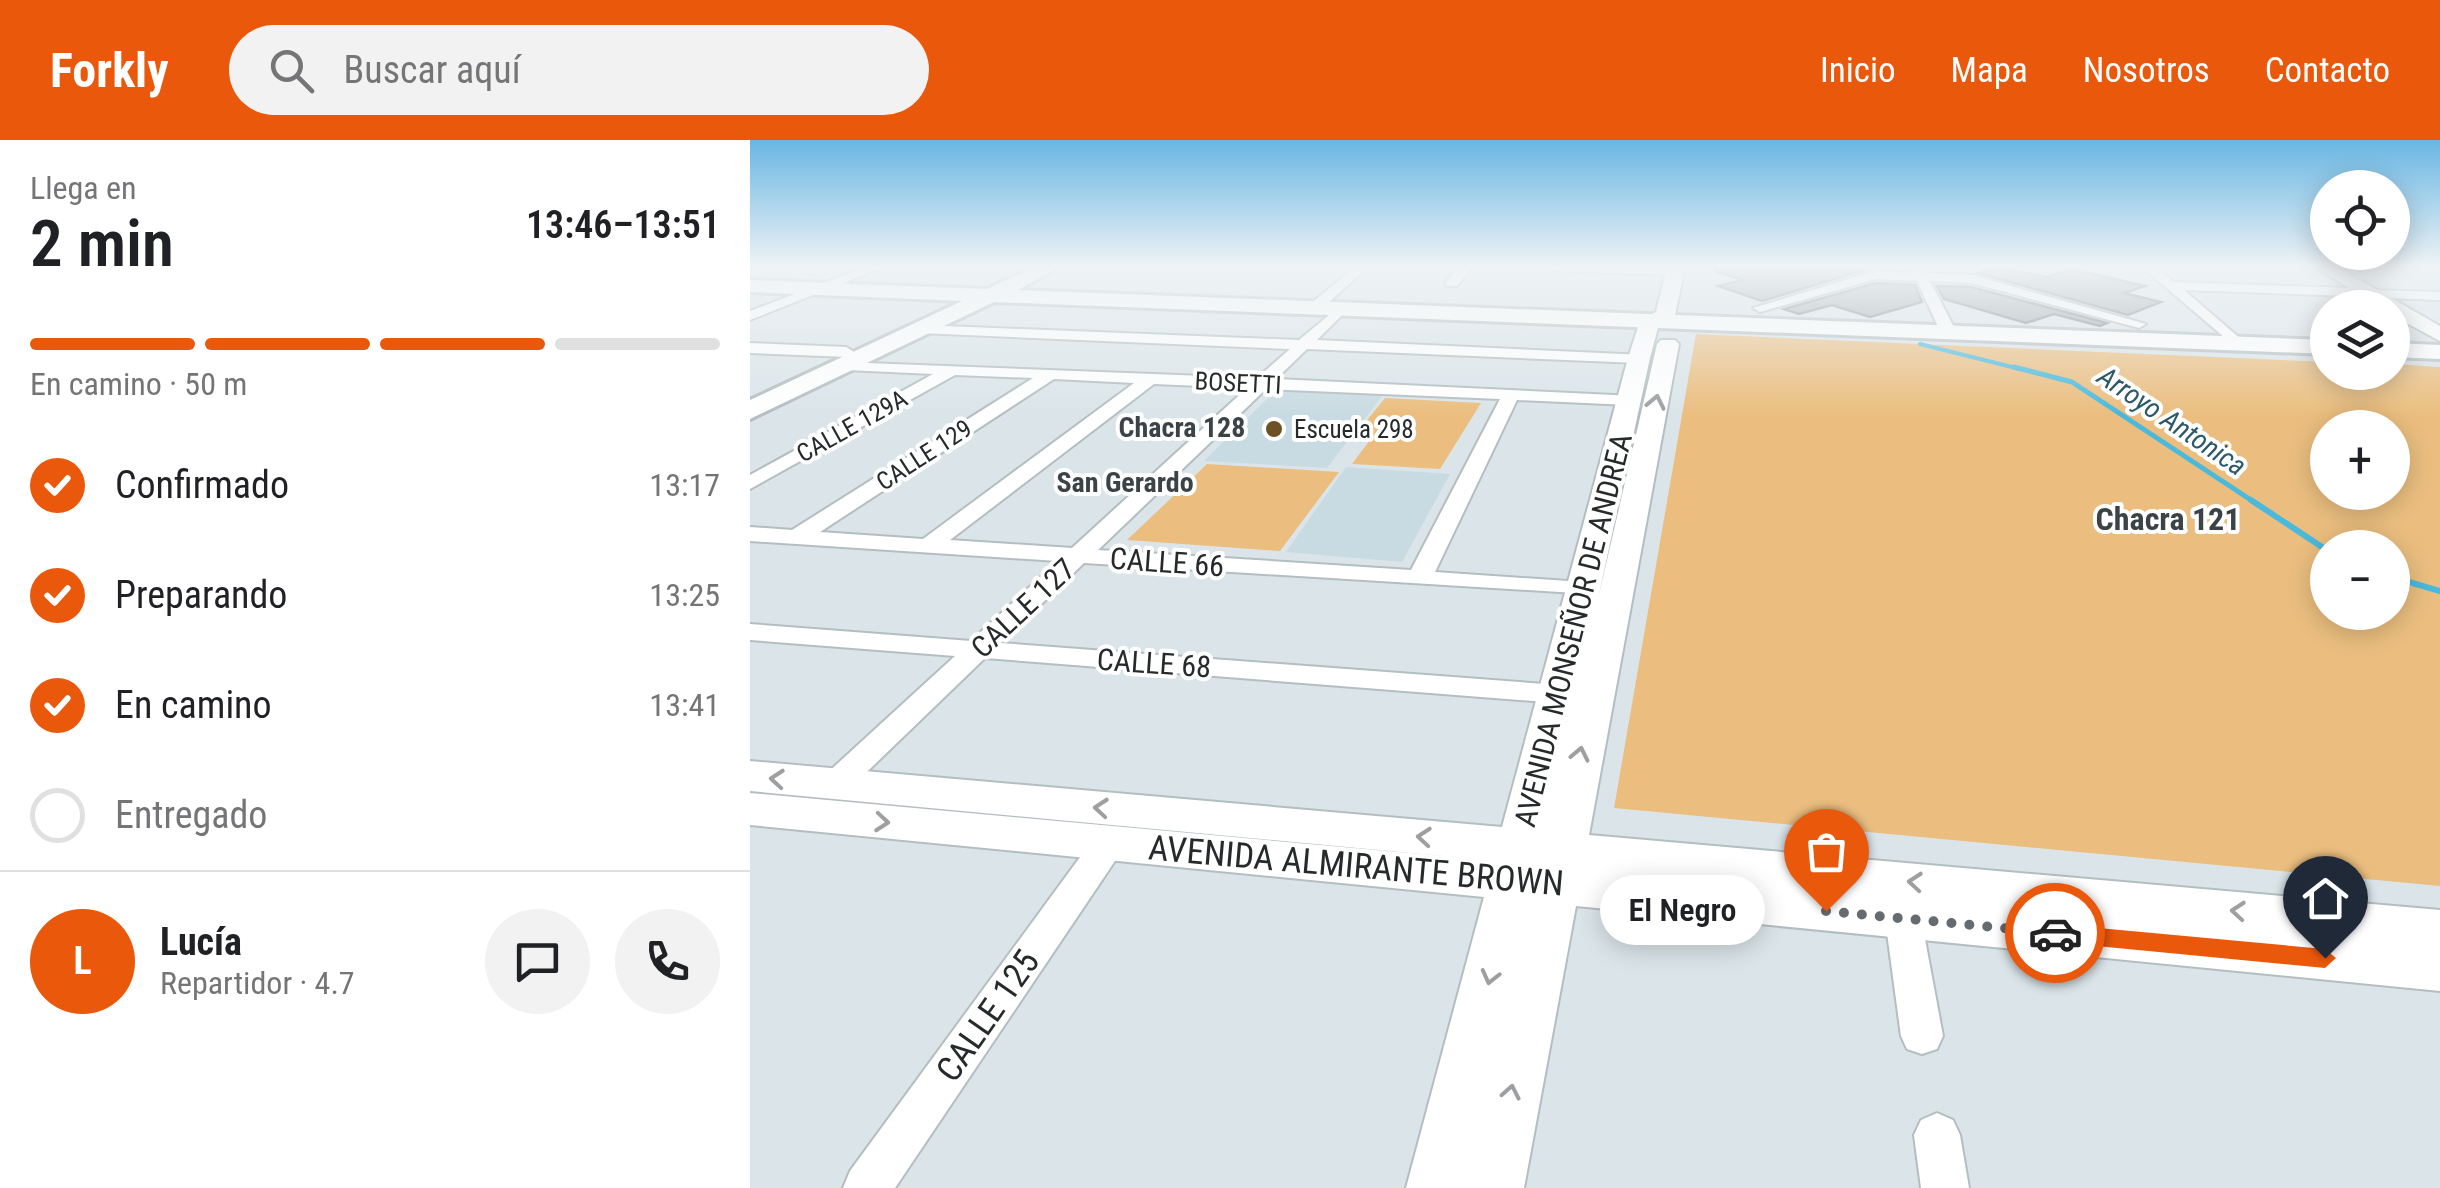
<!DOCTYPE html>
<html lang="es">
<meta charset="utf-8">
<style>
body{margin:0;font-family:"Roboto Condensed",sans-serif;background:#f2f2f2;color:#202124;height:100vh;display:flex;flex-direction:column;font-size:38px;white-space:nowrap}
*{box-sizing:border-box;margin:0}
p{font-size:32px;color:#757577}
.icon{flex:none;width:55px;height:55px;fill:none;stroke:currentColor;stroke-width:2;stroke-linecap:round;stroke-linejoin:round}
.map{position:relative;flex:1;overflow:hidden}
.sheet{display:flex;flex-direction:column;background:#fff;width:750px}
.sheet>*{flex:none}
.buttons{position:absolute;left:1560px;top:30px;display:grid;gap:20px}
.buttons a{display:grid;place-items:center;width:100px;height:100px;border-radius:50%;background:#fff;box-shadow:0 5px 25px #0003;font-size:50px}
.pin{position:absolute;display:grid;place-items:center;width:85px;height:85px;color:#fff;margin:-102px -42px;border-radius:50% 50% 50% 0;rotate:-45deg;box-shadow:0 0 10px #0007}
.pin .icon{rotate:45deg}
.courier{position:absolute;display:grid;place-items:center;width:100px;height:100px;margin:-50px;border:8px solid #ea580c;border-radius:50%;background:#fff;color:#222;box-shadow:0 2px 12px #0007}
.bubble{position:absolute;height:70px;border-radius:35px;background:#fff;box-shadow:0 5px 25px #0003;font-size:32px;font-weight:600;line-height:70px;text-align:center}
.overview em{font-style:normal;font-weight:600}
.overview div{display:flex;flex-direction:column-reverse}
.overview{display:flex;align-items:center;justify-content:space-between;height:170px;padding:0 30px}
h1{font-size:65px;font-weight:600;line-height:75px}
.bar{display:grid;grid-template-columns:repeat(4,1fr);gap:15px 10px;align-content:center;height:120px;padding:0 30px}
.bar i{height:12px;border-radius:8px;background:#e0e0e0}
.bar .active{background:#ea580c}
.bar p{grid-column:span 4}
.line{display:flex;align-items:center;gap:25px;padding:0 30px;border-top:2px solid #e0e0e0}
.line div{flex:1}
.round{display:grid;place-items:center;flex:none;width:105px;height:105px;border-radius:52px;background:#f2f2f2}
ol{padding:0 30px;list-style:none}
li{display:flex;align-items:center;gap:30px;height:110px}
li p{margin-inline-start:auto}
li .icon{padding:10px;border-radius:50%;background:#ea580c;color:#fff;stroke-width:4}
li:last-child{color:#757577}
li i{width:55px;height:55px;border:5px solid #e0e0e0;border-radius:50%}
header{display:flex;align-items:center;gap:60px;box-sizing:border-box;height:140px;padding:0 50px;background:#ea580c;color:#fff}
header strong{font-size:48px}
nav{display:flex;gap:55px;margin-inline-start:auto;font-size:35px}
.search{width:700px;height:90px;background:#f2f2f2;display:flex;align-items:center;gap:25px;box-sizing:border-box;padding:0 35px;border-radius:55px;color:#757577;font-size:38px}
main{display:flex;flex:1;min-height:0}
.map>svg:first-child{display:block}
.built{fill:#c9dbe2}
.green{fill:#ebbe7f;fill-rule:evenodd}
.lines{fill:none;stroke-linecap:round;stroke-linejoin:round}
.stream-far2{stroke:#4ab9dc;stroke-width:4}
.stream-far1{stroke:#4ab9dc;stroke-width:5}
.stream{stroke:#4ab9dc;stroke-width:6}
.building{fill:#9fa8ac;stroke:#7c8588;stroke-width:2.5}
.street-casing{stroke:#b4bec1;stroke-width:4}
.secondary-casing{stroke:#b4bec1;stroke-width:4}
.primary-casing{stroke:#b4bec1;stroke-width:6}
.street{fill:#fff;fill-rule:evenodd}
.secondary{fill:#fff;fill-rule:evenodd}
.primary{fill:#fff;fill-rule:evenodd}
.oneway{stroke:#9d9fa0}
.route{fill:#ea580c}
.done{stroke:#656b6e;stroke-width:10;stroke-dasharray:0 18}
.poi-dot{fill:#6d5024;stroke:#fff;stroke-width:4}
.labels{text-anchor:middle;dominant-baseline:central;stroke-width:8;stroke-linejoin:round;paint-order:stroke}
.far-street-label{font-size:25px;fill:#262a2b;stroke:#fff}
.far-poi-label{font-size:25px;fill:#262a2b;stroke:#fff;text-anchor:start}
.far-water-label{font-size:28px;font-style:italic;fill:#2b5968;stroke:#fff}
.far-neighbourhood-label{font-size:28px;font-weight:bold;fill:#3b4346;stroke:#fff}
.street-label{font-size:30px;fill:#262a2b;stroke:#fff}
.neighbourhood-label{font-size:32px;font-weight:bold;fill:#3b4346;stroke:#fff}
.near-street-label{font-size:35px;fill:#262a2b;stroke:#fff}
</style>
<header>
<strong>Forkly</strong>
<div class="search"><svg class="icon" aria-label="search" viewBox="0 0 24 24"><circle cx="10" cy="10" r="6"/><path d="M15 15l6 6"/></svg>Buscar aquí</div>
<nav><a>Inicio</a><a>Mapa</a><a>Nosotros</a><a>Contacto</a></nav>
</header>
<main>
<section class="sheet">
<div class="overview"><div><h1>2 min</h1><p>Llega en</p></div><em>13:46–13:51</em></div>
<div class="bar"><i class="active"></i><i class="active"></i><i class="active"></i><i></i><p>En camino · 50 m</p></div>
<ol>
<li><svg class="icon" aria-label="check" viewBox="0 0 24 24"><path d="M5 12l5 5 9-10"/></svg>Confirmado<p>13:17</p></li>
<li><svg class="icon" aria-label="check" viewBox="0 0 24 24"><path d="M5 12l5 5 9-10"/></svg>Preparando<p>13:25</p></li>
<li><svg class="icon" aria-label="check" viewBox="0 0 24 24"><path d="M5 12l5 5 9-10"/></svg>En camino<p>13:41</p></li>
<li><i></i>Entregado</li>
</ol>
<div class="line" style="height:180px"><b class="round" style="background:#ea580c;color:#fff">L</b><div><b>Lucía</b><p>Repartidor · 4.7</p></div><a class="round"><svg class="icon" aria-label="chat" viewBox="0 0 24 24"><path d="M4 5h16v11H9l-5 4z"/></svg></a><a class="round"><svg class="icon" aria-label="phone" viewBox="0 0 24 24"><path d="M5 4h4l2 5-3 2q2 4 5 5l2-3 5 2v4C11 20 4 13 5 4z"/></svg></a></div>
</section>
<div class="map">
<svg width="1690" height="1048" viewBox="0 0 1690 1048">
<rect width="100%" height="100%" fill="#dbe5e9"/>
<g class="built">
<polygon points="526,250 633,255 577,328 454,321"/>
<polygon points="596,327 700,334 652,422 536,412"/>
</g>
<g class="green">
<path d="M946,194L1577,222L1578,232H1642L1643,224L1690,227V746L864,668ZM1578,288H1642V352H1578ZM1578,408H1642V472H1578Z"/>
<polygon points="635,258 731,263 690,329 602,324 623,296 605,295"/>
<polygon points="457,324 589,332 530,411 377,400"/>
</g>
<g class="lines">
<polyline class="stream-far2" points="1170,204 1274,230"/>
<polyline class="stream-far1" points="1264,227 1322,242 1504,362"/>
<g class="stream">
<polyline points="1501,360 1578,411"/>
<polyline points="1642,437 1690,451"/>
</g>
</g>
<g class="building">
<polygon points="965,127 1094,127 1111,131 1012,161 968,146 993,140 965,131"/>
<polygon points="1245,127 1297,137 1322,129 1395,146 1374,153 1411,162 1378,175 1228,133"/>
<polygon points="1126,143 1165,145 1172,162 1120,177 1082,165 1049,174 1034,169"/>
<polygon points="1187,146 1221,147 1357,183 1350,186 1304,174 1276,183 1194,159"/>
</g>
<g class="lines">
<g class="street-casing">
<g id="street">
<polygon points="116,127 133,127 0,180 0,171"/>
<polygon points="605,127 618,127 569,171 559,171 559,165"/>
<polygon points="709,127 722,127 707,146 697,146 695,143"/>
<polygon points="797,127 914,127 931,131 925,135 803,131"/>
<polygon points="1161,127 1173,127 1176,133 1222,135 1396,184 1389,188 1222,143 1180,141 1207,193 1199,198 1191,193 1167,141 1126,139 1010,172 1003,168 1125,131 1163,133"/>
<polygon points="1392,127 1405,127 1424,142 1599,148 1606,152 1599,156 1434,150 1493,201 1496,204 1488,209"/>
<polygon points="1620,150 1690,152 1690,160 1615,157 1613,154"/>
<path d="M591,165L598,169L567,200L895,215V221L889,223L557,209L526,239L885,256L888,260L879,265L767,260L685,432L833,442L845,449L842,454L334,423L251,503L808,545L818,548L822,554L818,560L808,563L235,518L96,652L85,655L74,652L69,644L74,636L205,516L0,500V484L221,501L308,421L0,401V387L42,390L283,238L205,235L0,349V335L183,234L96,230L88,225L90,222L507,238L540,209L170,193L163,189L170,185L549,200ZM304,239L384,243L173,399L70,392ZM404,244L497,248L322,408L200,400ZM516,249L750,259L661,430L348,410Z"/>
<polygon points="0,203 96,207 104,212 96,217 0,213"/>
<polygon points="359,691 371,694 376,703 371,712 145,1048 93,1048 100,1031 347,694"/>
<polygon points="1153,763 1166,768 1171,778 1193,896 1187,909 1172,914 1157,909 1151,896 1135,778 1140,768"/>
<polygon points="1187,973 1203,980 1210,995 1219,1048 1171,1048 1164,995 1171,980"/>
</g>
</g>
<g class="secondary-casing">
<g id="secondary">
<polygon points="917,127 935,127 925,175 909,184 900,218 848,459 907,204 911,200 925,200 929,204 839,695 1690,770 1690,851 826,766 774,1048 656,1048 734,757 0,685 0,653 724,719 0,651 0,621 752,687 878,218 890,181 906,172"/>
<polygon points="1566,127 1587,127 1690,186 1690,201 1642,175 1642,168 1630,168"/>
</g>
</g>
<g class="primary-casing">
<g id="primary">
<polygon points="284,127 309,127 268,150 1578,200 1578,214 244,162 0,279 0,260 212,161 0,152 0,140 237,149"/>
<polygon points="1642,203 1690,205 1690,219 1642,217"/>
</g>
</g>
<use href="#street" class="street"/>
<use href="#secondary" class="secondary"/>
<use href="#primary" class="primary"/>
</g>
<defs><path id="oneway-chevron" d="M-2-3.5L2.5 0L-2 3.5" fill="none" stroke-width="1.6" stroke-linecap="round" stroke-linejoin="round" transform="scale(2.5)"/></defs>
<g class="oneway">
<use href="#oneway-chevron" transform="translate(906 262) rotate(-78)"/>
<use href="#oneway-chevron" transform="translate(830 614) rotate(-78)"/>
<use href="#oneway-chevron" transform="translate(27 639) rotate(-175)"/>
<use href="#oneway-chevron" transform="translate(351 668) rotate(-175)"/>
<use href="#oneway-chevron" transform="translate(132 682) rotate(5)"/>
<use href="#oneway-chevron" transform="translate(674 697) rotate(-175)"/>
<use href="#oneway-chevron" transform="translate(1165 742) rotate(-175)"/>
<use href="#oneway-chevron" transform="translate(1488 771) rotate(-175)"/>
<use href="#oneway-chevron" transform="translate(740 837) rotate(104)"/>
<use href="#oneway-chevron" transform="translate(761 952) rotate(-79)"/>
</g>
<linearGradient id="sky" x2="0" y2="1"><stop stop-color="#69b6e3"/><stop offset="0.46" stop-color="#eff3f5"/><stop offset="1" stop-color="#eff3f5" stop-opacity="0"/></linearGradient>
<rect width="1690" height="274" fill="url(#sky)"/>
<polygon class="route" points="1305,784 1575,809 1586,818 1575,828 1305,802 1294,793"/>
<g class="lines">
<polyline class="done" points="1076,771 1305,793"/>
</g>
<circle class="poi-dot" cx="524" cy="289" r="10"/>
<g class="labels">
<g class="far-street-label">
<text transform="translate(488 243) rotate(3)">BOSETTI</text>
<text transform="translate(102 286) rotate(-29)">CALLE 129A</text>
<text transform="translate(174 315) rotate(-33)">CALLE 129</text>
</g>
<g class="far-poi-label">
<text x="544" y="289">Escuela 298</text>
</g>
<g class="far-water-label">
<text transform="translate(1422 281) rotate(34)">Arroyo Antonica</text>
</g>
<g class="far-neighbourhood-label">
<text x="432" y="287">Chacra 128</text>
<text x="375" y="342">San Gerardo</text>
</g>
<g class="street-label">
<text transform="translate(417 422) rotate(4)">CALLE 66</text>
<text transform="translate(273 468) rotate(-43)">CALLE 127</text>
<text transform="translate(823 490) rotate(-76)">AVENIDA MONSEÑOR DE ANDREA</text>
<text transform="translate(404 523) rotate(4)">CALLE 68</text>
</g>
<g class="neighbourhood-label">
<text x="1418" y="379">Chacra 121</text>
</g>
<g class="near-street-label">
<text transform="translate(606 726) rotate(5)">AVENIDA ALMIRANTE BROWN</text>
<text transform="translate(238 876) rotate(-55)">CALLE 125</text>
</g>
</g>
</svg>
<div class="buttons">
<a><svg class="icon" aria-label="locate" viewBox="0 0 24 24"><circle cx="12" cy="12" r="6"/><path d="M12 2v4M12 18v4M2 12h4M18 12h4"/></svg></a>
<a><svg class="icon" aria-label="layers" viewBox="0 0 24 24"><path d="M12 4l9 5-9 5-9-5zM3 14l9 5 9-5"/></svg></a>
<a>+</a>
<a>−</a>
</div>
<div class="pin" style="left:1076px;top:771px;background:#ea580c"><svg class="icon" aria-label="bag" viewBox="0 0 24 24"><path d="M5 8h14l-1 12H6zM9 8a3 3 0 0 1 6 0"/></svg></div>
<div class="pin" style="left:1575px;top:818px;background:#1f2937"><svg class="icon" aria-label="home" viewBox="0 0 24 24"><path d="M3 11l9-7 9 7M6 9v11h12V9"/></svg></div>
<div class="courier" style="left:1305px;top:793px"><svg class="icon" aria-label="car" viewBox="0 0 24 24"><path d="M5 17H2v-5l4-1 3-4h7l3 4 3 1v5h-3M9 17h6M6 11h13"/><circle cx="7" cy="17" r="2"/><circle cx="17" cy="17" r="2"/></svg></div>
<div class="bubble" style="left:850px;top:735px;width:165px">El Negro</div>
</div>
</main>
